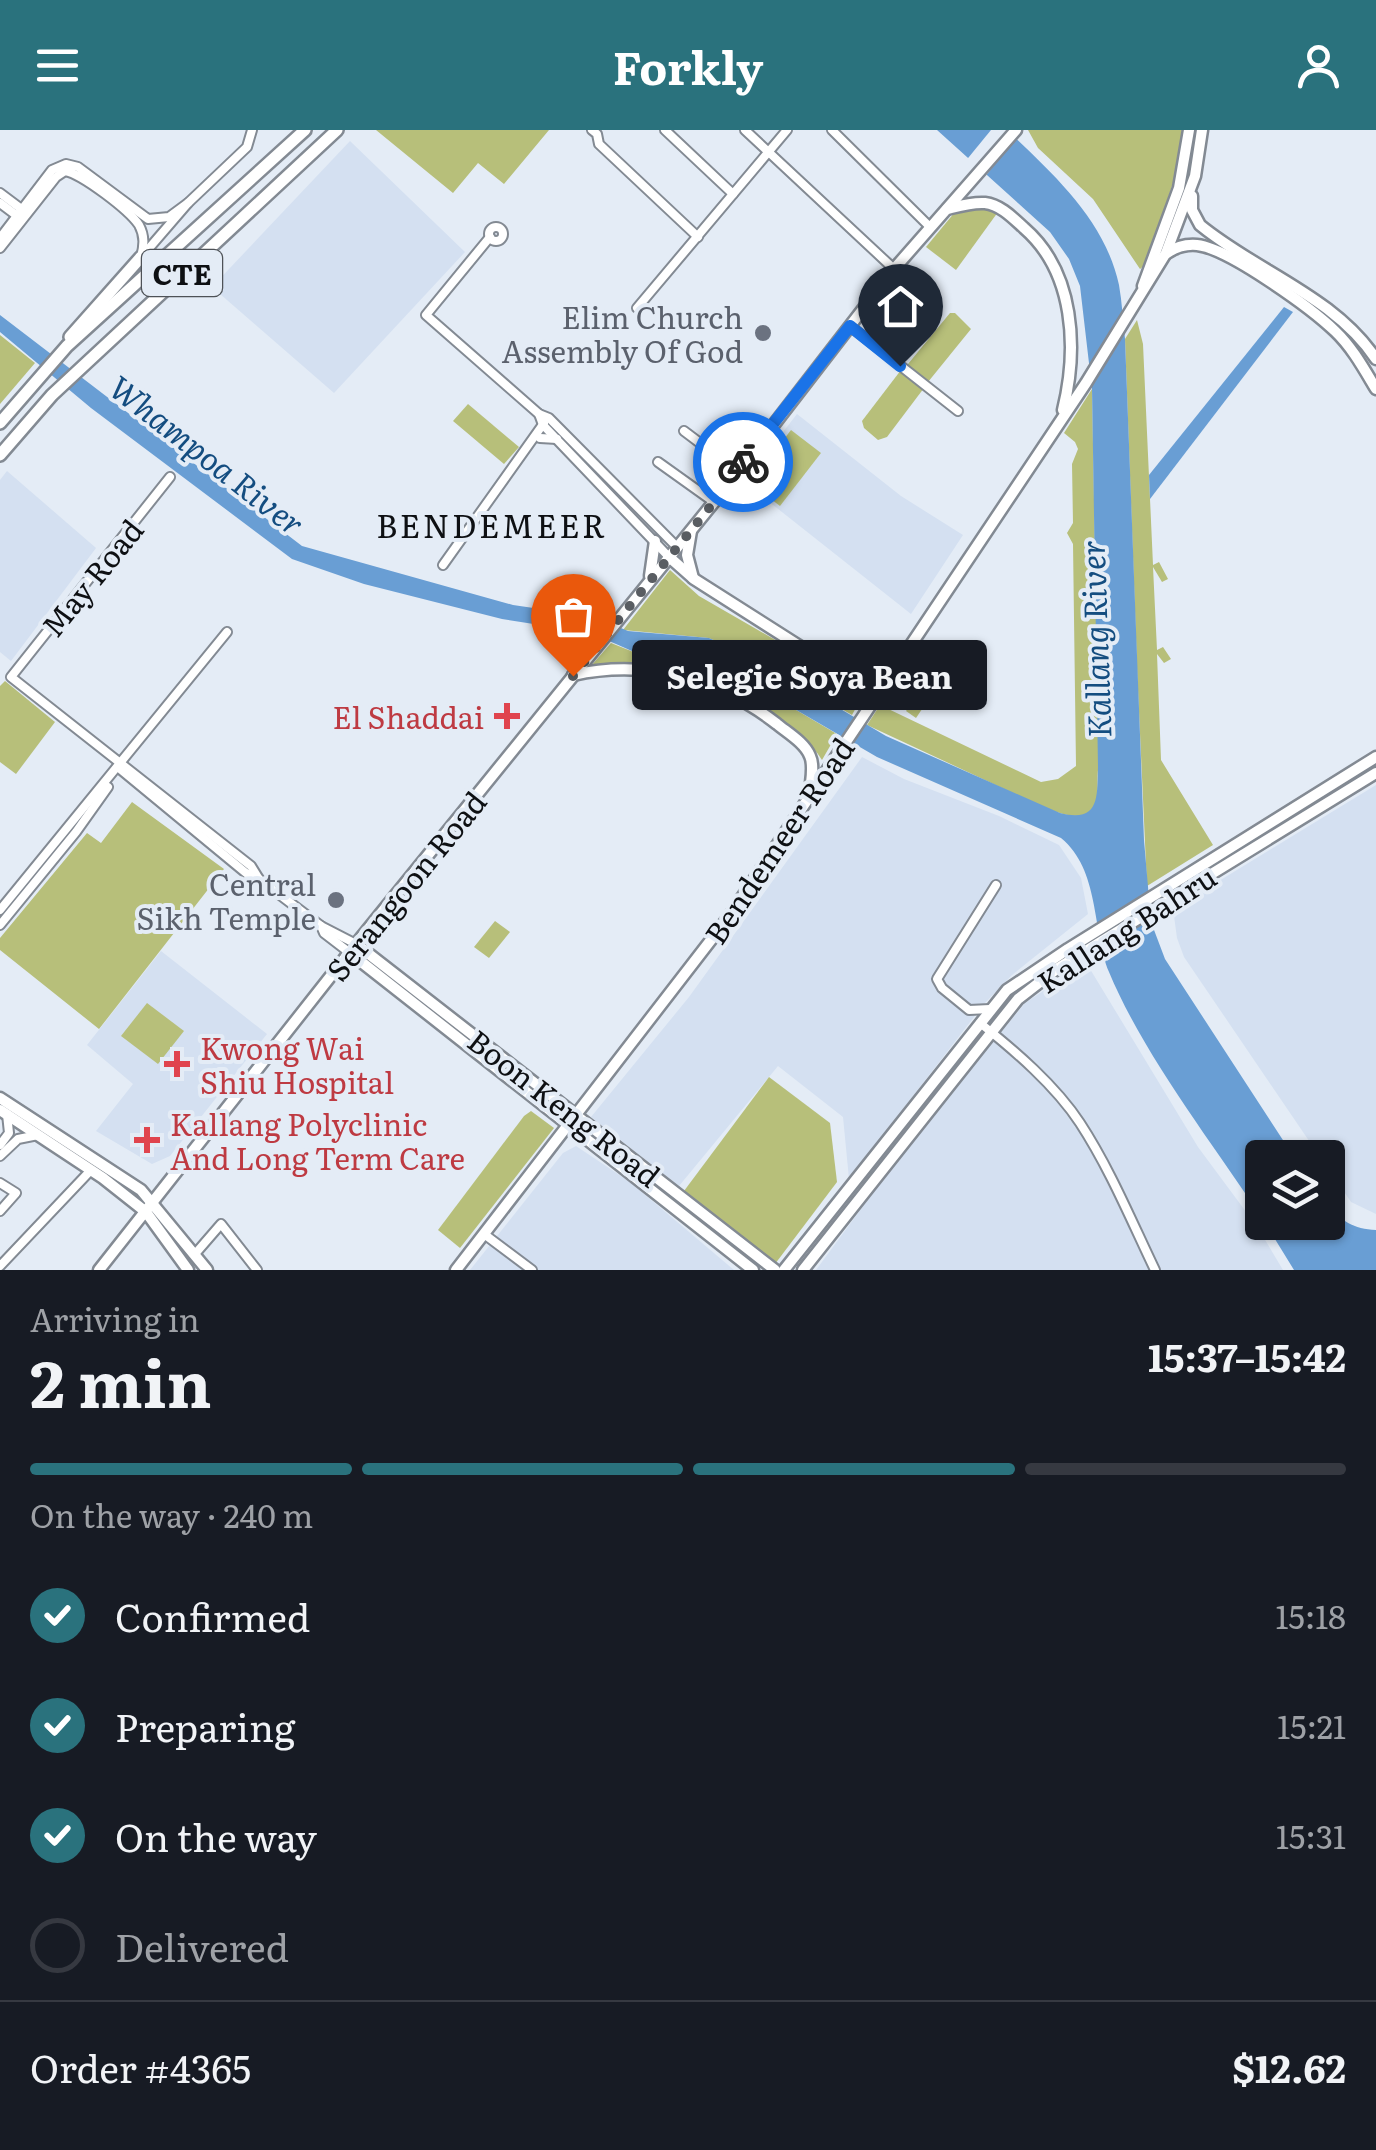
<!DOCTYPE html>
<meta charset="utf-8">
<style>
body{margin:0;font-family:Literata,serif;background:#20242c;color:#f1f3f6;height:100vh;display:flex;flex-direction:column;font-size:38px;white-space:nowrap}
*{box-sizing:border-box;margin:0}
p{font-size:32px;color:#9ea1a6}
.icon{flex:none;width:55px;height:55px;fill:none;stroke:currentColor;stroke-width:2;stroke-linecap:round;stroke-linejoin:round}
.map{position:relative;height:1140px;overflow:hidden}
.drawer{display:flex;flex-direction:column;background:#171b24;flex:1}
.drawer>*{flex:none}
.fabs{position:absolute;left:1245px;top:1010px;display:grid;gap:20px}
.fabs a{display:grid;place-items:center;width:100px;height:100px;border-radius:10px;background:#171b24;box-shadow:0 2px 8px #0004;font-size:50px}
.pin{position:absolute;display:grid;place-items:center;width:85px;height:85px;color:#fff;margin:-102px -42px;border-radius:50% 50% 50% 0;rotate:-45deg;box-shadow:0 0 10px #0007}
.pin .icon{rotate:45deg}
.courier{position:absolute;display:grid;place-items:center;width:100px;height:100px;margin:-50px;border:8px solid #1a73e8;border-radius:50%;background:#fff;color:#222;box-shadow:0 2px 12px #0007}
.bubble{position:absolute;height:70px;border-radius:10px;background:#171b24;box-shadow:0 2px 8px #0004;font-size:32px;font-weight:700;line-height:70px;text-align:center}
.headline em{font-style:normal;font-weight:700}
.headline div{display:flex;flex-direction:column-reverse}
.headline{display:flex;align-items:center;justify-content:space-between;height:170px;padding:0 30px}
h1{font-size:65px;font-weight:700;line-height:75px}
.bar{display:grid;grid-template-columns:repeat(4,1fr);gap:15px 10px;align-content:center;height:120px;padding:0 30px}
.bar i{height:12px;border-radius:8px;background:#363941}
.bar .active{background:#2a727d}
.bar p{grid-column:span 4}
.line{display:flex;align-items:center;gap:25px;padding:0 30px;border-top:2px solid #363941}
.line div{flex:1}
ol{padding:0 30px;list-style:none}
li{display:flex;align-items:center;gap:30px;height:110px}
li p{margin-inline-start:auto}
li .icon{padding:10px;border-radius:50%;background:#2a727d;color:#fff;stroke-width:4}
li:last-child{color:#9ea1a6}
li i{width:55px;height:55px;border:5px solid #363941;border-radius:50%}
header{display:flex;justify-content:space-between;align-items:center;height:130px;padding:0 30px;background:#2a727d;color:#fff;font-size:45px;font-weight:700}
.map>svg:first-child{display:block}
.built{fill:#d4e0f1}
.green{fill:#b7bf7a}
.water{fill:#699ed4}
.pier{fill:#e4ecf6}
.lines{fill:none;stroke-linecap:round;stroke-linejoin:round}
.minor-casing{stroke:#838a93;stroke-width:12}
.major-casing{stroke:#838a93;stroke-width:15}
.highway-casing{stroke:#838a93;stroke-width:16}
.minor{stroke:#fff;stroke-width:8}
.major{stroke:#fff;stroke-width:10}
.highway{stroke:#fff;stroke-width:11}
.done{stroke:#595d62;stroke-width:10;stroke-dasharray:0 18}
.route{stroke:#1a73e8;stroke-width:12}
.worship-dot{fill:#6b7280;stroke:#e4ecf6;stroke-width:4}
.health-dot{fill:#e0444e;stroke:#e4ecf6;stroke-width:4}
.labels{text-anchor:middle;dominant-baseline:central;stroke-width:8;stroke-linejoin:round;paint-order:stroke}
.shield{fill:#e4ecf6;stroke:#4e5257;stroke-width:2.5}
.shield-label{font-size:28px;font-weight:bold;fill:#0e1013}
.worship-label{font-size:30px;fill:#5b616d;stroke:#e4ecf6;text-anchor:end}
.street-label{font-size:30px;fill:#0e1013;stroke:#e4ecf6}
.health-label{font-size:30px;fill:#be3a42;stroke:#e4ecf6;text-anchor:start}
.water-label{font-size:32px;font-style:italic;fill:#144d80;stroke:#e4ecf6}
.neighbourhood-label{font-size:32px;letter-spacing:2.5px;fill:#0e1013;stroke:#e4ecf6}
</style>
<header><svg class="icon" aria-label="menu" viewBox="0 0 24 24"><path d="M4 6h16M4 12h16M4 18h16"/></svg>Forkly<svg class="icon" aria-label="person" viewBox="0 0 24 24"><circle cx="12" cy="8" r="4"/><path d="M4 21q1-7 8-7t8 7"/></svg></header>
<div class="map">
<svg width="1376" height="1140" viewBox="0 0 1376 1140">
<rect width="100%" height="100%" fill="#e4ecf6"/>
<g class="built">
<polygon points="350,11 465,122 334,263 212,157"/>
<polygon points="797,284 901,366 963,405 911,484 744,352"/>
<polygon points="7,341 96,418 11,531 0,522 0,350"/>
<polygon points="862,627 904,649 999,686 1059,715 1081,748 1088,784 1012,845 984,874 849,1049 843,987 778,936 679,1056 591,987 689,867"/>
<polygon points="1376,655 1376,1084 1351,1072 1328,1038 1328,1028 1320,1027 1184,827 1177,808 1174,786 1183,773"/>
<polygon points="161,821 267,904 170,1026 152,1034 96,1001 133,954 87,915"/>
<polygon points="1090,839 1198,1017 1258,1098 1283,1140 816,1140 903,1022 1025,873 1070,843"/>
<polygon points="576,1016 630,1052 734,1140 470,1140 563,1023"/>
</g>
<g class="green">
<polygon points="376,0 549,0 504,54 478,33 453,63"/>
<polygon points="1028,0 1182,0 1175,47 1146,134 1140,139 1093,69 1038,18"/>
<polygon points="985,75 998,82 956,140 926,117 955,82"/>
<polygon points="950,183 955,183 971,199 928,252 923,252 908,239 908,234"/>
<path d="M1137,190L1143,214L1153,435L1159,432L1168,449L1162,452L1153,437L1157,520L1163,517L1171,529L1164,533L1157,524L1161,630L1213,715L1147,756L1137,538C1124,570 1107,602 1099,635C1095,649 1102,670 1091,681C1078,692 1058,682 1045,678L867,595L880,575L1041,652L1058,649L1076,636L1073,414L1067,403L1073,393L1072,334L1078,319L1075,312L1064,303L1092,259L1097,535H1137L1125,209Z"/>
<polygon points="0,205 35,233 0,274"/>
<polygon points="901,240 924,258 887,307 878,310 864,298 862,291"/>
<polygon points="468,274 519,317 504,334 453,291"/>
<polygon points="791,300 821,323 780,376 750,353"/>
<polygon points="670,440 699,466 859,558 868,556 852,585 760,531 709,508 623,500"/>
<path d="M611,513L641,525L692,529L733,543L837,604L822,630C806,602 739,560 707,552C671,542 628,542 590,537Z"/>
<polygon points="945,522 956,529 916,588 906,581"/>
<polygon points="5,551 55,592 16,644 0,632 0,556"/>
<polygon points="132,672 224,739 99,899 0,820 0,808 87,703 101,713"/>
<polygon points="495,791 510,802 489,828 474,817"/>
<polygon points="147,873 184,901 158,934 121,906"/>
<polygon points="769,947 830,993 837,1052 775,1134 681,1065"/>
<polygon points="531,981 554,998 460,1118 438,1100 524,986"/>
</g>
<g class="water">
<path d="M937,0H1007C1053,44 1105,90 1119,155C1122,172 1123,191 1125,209L1144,710L1151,792L1165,829L1294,1027L1262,1028V1088C1213,1014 1143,924 1109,842C1092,800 1100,740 1061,708L877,627L733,543L704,531L641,525L591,503L502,489L364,454L292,429L91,278L0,202V185L302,416L513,475L595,487L628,501L709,508L760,531L886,606L1060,683C1100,693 1097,667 1098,637L1092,259L1080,156L1069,129L1050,102Z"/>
<polygon points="1284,177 1293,182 1150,369 1149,345"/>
<path d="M1328,1073C1340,1091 1354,1099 1376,1100V1140H1294L1265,1093L1328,1092Z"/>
</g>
<polygon class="pier" points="991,0 1010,0 1017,7 983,49 964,33"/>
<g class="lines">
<g class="minor-casing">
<g id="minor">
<polyline points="592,0 597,4 599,14 698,107"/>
<polyline points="665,0 733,64"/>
<polyline points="745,0 894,139"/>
<polyline points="832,0 930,97"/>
<polyline points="0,63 24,81"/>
<polyline points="0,73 20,88"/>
<circle cx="496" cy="104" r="7"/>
<polyline points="490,107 426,185 539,284 549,288 676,416"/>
<polyline points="0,108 52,40 66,34 78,37 148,89 169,87 188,73"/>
<path d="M0,118L56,47L65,41C82,44 129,80 139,95C145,106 144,116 141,127"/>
<polyline points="144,124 188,73 247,17 252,0"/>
<polyline points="637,178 787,0"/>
<polyline points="850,196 958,281"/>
<polyline points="539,284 543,295 668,426"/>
<polyline points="684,301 737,341"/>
<polyline points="540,308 557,309"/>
<polyline points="658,332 714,372"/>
<polyline points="170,347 11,547 251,736 259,749"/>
<polyline points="443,435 544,293"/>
<polyline points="120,639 246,743 259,749 321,796 356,814"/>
<polyline points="0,780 227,502"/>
<polyline points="0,795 76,702 108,657"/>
<polyline points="321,796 324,803 350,823"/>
<polyline points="990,879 969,880 942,858 937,849 996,755"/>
<path d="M980,893C1015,921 1055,955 1080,993C1110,1039 1131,1090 1155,1140"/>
<polyline points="0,1015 9,1003 7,984"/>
<polyline points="0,1026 18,1009 38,1005"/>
<polyline points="0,1053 16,1063 0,1081"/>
<polyline points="484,1104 532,1140"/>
<polyline points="195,1124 221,1094 257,1140"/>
<polyline points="0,1136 91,1040"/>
</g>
</g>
<g class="major-casing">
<g id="major">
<path d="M1192,66V80L1200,95C1257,142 1334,166 1376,229"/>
<path d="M947,79C959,76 972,72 985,73C1001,75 1013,88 1024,98C1075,142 1078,219 1063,280"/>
<path d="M1167,123C1176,117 1186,114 1197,115C1228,118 1311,178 1335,201C1352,217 1364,239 1376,259"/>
<polyline points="1143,156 1179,58 1189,0"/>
<polyline points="691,401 687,425 693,448"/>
<polyline points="668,426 694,449 848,547 869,547 893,537"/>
<polyline points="650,446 655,411"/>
<path d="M573,545C646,529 718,548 777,594C788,603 805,613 810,626C815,637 810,653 810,665"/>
<polyline points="356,814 775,1140"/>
<polyline points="350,823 753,1140"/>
<polyline points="0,968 141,1060 207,1140"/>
<polyline points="0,980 103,1048 146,1082 188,1140"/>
<polyline points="99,1140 356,814 714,372 894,139 1016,0"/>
<polyline points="456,1140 731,784 1086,253 1166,123 1195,46 1202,0"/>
<polyline points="784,1140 1007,860 1068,819 1376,627"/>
<polyline points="803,1140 1018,869 1058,838 1376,643"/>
</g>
</g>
<g class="highway-casing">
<g id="highway">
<polyline points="70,207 141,127"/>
<polyline points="0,293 67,216 305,0"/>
<polyline points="0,325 52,265 337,0"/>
</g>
</g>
<use href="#minor" class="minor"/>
<use href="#major" class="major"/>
<use href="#highway" class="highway"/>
</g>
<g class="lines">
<polyline class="done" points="573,546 714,372 743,332"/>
<polyline class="route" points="743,332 850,196 900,236"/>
</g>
<g class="worship-dot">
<circle cx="763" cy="203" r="10"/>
<circle cx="336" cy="770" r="10"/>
</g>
<g class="health-dot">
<path d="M502 571h10v10h10v10h-10v10h-10v-10h-10v-10h10z"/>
<path d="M172 919h10v10h10v10h-10v10h-10v-10h-10v-10h10z"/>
<path d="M142 995h10v10h10v10h-10v10h-10v-10h-10v-10h10z"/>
</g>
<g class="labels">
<rect class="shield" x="142" y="120" width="80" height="46" rx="8"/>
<g class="shield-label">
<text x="182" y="143">CTE</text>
</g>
<g class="worship-label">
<text x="743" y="186">Elim Church<tspan x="743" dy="34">Assembly Of God</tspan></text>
<text x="316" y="753">Central<tspan x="316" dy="34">Sikh Temple</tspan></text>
</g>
<g class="street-label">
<text transform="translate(91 447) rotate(-51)">May Road</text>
<text transform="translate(778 710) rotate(-56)">Bendemeer Road</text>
<text transform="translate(405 755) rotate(-51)">Serangoon Road</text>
<text transform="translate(1126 798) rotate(-33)">Kallang Bahru</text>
<text transform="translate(565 977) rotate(38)">Boon Keng Road</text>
</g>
<g class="health-label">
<text x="484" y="586" text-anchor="end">El Shaddai</text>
<text x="200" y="917">Kwong Wai<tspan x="200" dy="34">Shiu Hospital</tspan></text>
<text x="170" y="993">Kallang Polyclinic<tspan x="170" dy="34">And Long Term Care</tspan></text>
</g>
<g class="water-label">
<text transform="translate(208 324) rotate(38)">Whampoa River</text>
<text transform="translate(1094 509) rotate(-92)">Kallang River</text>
</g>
<g class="neighbourhood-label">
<text x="492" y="394">BENDEMEER</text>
</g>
</g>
</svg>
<div class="fabs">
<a><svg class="icon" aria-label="layers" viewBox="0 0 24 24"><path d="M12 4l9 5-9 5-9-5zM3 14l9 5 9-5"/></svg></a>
</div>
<div class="pin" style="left:573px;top:546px;background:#ea580c"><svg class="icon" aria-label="bag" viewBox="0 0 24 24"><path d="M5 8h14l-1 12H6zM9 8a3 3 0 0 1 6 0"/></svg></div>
<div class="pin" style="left:900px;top:236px;background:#1f2937"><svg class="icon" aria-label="home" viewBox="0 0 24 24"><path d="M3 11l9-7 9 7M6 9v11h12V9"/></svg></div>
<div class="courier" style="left:743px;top:332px"><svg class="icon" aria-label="bike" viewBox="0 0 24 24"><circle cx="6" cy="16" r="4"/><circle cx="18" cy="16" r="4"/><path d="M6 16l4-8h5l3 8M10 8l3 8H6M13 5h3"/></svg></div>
<div class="bubble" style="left:632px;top:510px;width:355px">Selegie Soya Bean</div>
</div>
<section class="drawer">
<div class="headline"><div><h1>2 min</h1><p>Arriving in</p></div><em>15:37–15:42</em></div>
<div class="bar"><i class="active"></i><i class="active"></i><i class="active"></i><i></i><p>On the way · 240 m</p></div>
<ol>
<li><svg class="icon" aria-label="check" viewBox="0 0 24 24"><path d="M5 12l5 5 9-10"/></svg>Confirmed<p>15:18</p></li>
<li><svg class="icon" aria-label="check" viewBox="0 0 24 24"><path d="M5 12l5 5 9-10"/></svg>Preparing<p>15:21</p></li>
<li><svg class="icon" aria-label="check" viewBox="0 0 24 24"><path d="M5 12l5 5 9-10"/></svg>On the way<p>15:31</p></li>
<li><i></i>Delivered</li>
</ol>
<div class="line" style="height:130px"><div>Order #4365</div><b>$12.62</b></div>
</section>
